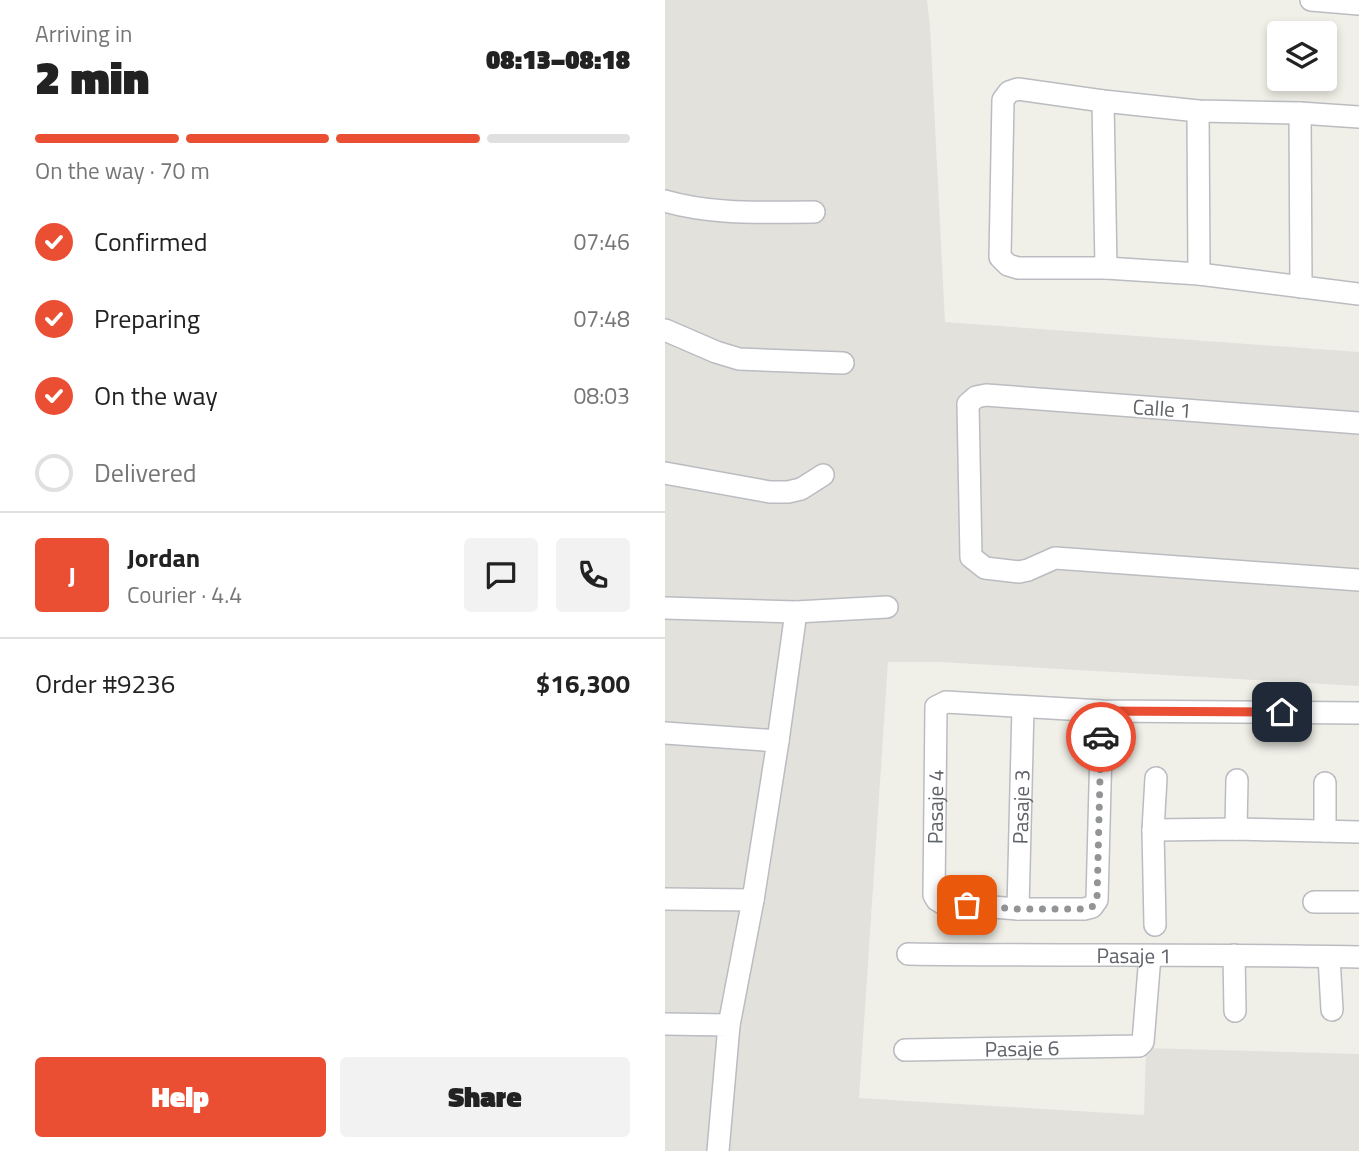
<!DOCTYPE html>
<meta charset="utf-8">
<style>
body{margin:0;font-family:"Titillium Web",sans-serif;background:#f2f2f2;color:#222;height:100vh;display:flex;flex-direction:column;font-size:26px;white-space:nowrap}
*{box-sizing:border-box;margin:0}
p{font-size:23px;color:#767676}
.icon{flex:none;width:38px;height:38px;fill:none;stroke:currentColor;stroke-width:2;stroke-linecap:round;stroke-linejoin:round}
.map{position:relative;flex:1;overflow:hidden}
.details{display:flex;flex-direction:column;background:#fff;width:665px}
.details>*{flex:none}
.controls{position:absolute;left:602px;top:21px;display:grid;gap:14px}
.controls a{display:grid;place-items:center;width:70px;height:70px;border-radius:7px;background:#fff;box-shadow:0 4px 10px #0003;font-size:35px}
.pin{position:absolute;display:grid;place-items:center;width:60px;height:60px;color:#fff;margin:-30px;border-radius:14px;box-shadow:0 4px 10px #0006}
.courier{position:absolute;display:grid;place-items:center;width:70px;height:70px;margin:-35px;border:5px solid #eb4f33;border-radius:50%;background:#fff;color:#222;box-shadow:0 2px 9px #0007}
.overview em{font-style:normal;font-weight:800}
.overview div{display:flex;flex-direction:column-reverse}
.overview{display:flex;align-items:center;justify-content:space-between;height:119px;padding:0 35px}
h1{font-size:46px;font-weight:800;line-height:52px}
.bar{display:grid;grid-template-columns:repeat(4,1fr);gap:10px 7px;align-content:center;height:84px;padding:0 35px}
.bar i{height:9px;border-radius:5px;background:#e0e0e0}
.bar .current{background:#eb4f33}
.bar p{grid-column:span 4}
.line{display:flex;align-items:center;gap:18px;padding:0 35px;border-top:2px solid #e0e0e0}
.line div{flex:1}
.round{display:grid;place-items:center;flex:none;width:74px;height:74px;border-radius:7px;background:#f2f2f2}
ol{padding:0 35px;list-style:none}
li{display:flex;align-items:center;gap:21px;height:77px}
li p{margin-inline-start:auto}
li .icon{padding:7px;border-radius:50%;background:#eb4f33;color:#fff;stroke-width:4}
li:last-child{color:#767676}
li i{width:38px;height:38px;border:4px solid #e0e0e0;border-radius:50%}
.action{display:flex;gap:14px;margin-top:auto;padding:14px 35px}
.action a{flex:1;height:80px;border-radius:7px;background:#eb4f33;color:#fff;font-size:28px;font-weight:800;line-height:80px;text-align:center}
.action a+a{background:#f2f2f2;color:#222}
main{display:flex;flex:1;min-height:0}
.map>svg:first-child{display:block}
.industrial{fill:#e3e1dc}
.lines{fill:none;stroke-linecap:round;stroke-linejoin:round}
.minor-casing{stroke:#babcc1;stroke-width:24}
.minor{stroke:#fff;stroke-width:21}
.done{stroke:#929495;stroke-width:7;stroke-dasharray:0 12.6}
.route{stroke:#eb4f33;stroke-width:9}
.labels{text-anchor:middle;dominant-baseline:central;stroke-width:5;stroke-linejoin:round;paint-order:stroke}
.street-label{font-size:21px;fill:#5f6268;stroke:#fff}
</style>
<main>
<section class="details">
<div class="overview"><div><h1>2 min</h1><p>Arriving in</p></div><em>08:13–08:18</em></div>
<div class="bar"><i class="current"></i><i class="current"></i><i class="current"></i><i></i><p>On the way · 70 m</p></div>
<ol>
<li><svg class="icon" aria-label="check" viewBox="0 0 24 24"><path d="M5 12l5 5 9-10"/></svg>Confirmed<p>07:46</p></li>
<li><svg class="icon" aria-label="check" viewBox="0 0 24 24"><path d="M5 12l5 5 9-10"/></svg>Preparing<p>07:48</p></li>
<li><svg class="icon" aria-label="check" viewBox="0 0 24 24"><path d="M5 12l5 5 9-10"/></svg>On the way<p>08:03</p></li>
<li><i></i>Delivered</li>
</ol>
<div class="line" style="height:126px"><b class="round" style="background:#eb4f33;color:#fff">J</b><div><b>Jordan</b><p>Courier · 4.4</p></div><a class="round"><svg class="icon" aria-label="chat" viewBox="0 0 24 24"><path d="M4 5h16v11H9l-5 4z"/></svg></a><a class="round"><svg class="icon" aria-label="phone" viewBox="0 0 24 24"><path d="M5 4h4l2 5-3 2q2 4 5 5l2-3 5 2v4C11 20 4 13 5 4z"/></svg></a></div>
<div class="line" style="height:91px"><div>Order #9236</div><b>$16,300</b></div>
<div class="action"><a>Help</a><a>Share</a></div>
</section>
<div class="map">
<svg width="694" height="1151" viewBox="0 0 694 1151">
<rect width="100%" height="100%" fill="#f1f0e8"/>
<polygon class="industrial" points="0,0 262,0 265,26 280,322 694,352 694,686 274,662 223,662 194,1098 479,1115 481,1048 694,1054 694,1151 0,1151"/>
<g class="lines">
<g class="minor-casing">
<g id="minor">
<polyline points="646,0 694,4"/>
<polyline points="438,101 441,268"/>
<polyline points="533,111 534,274"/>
<polyline points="635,113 636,287"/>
<polyline points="694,117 635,113 533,111 438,101 353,89 344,92 338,100 335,257 343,265 353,268 441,268 534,274 694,294"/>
<path d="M0,201C48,215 99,212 149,212"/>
<polyline points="0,330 51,352 74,359 178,363"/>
<polyline points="694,423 321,395 311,397 303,404 306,557 320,568 354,572 363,570 390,558 694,580"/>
<polyline points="0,473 105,492 123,492 136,489 158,475"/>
<polyline points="0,608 131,612 113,741 0,733"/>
<polyline points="131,612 222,607"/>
<path id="s1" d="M437,711L432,900L427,907L419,909H353L277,903L272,900L269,895L271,707L281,702L437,711L694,713"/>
<polyline points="571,829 572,780"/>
<polyline points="488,830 571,829 694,832"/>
<polyline points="660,831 660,783"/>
<polyline points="0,899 88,900 113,741"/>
<polyline points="649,902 694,902"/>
<path id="s2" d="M353,909L358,707"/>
<polyline points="490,925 488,830 491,778"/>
<path id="s3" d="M243,954C393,956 544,954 694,957"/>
<polyline points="569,955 570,1011"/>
<polyline points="664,957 667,1010"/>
<polyline points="0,1024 64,1025 53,1151"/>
<polyline points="64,1025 88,900"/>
<path id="s4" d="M240,1050L474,1046L478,1042L485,956"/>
</g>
</g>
<use href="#minor" class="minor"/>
</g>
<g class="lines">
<polyline class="done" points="302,905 353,909 419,909 427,907 432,900 436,737"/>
<polyline class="route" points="436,737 437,711 617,712"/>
</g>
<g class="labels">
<g class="street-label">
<text transform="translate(497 408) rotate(4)">Calle 1</text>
<text stroke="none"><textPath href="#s1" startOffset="448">Pasaje 4</textPath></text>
<text stroke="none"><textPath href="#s2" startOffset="102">Pasaje 3</textPath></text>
<text stroke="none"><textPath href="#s3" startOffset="226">Pasaje 1</textPath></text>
<text stroke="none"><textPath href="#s4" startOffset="117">Pasaje 6</textPath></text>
</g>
</g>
</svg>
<div class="controls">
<a><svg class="icon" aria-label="layers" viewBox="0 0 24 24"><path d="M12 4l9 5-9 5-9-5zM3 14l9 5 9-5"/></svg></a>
</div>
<div class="pin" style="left:302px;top:905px;background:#ea580c"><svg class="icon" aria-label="bag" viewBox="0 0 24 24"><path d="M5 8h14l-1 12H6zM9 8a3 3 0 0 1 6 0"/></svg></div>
<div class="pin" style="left:617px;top:712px;background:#1f2937"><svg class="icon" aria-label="home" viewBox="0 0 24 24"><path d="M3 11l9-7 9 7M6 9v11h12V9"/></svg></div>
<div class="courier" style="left:436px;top:737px"><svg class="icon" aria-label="car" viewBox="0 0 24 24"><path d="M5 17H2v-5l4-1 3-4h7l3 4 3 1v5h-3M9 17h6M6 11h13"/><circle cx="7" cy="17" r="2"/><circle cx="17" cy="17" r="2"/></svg></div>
</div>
</main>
